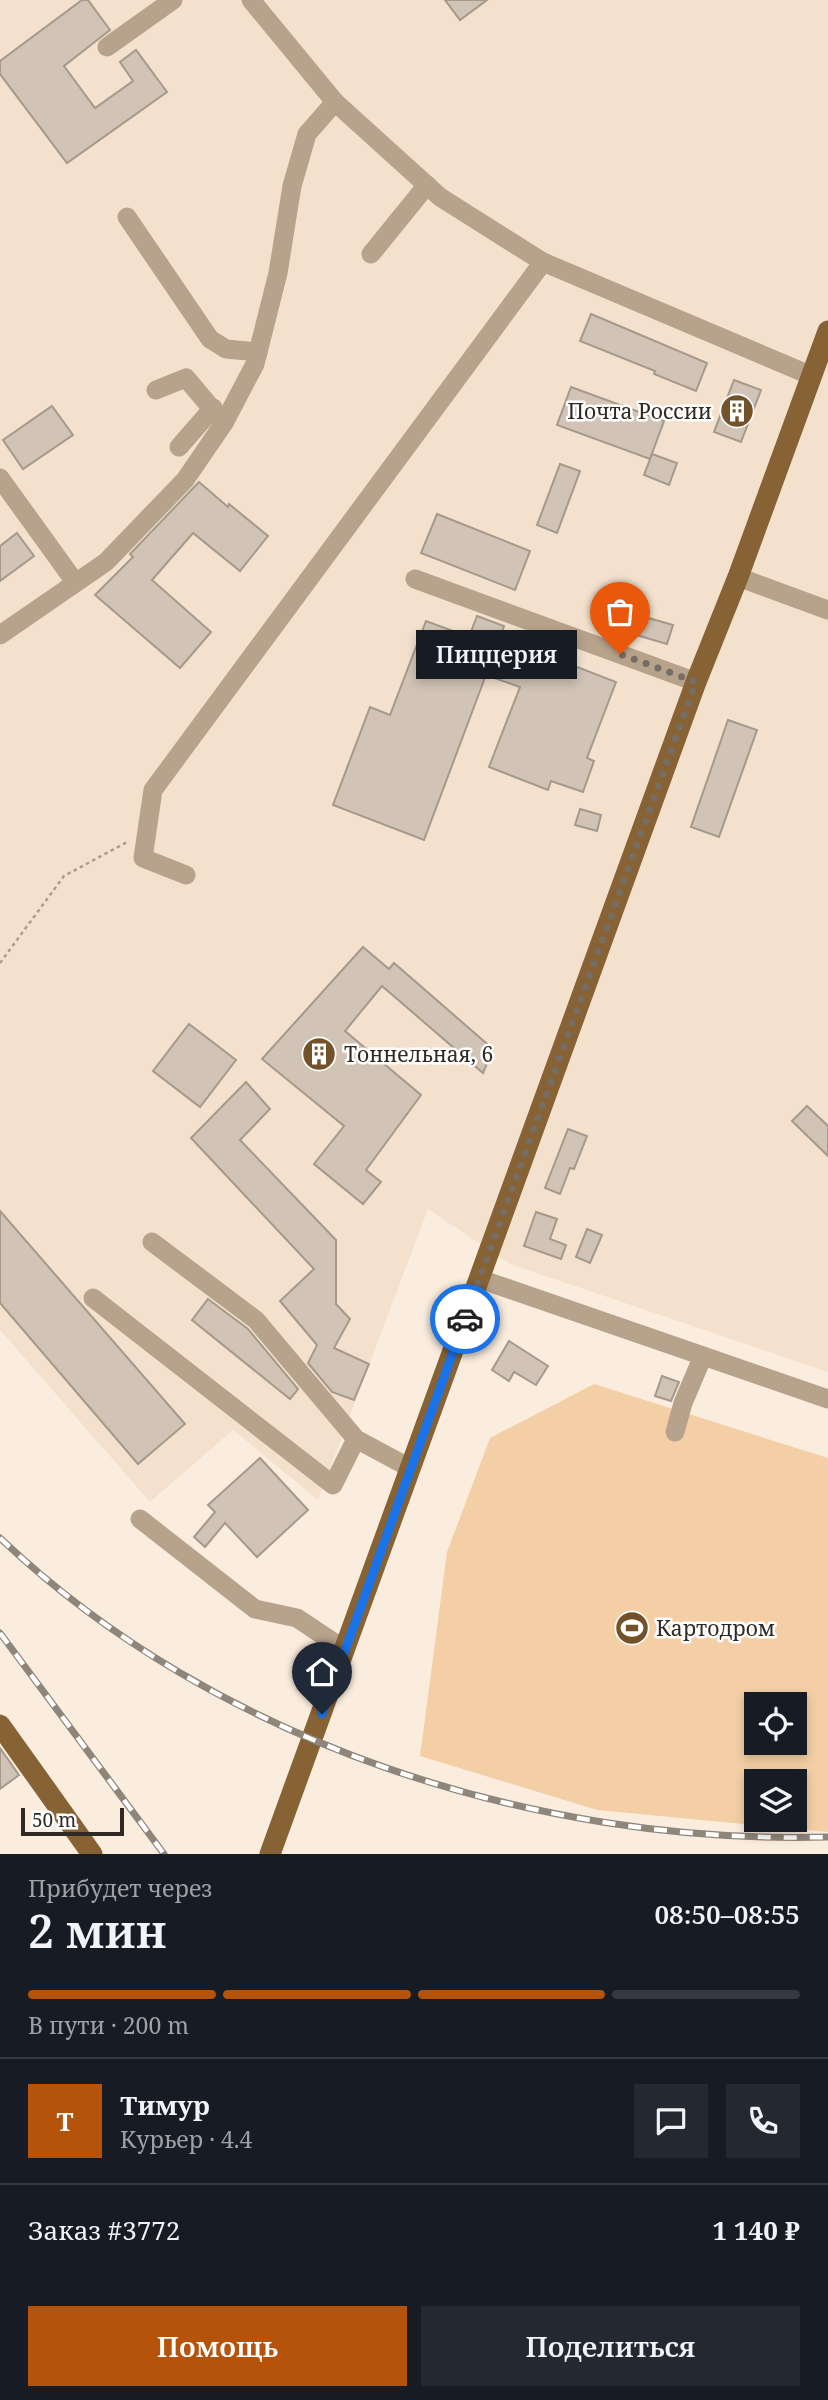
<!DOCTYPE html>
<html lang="ru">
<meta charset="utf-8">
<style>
body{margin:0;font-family:"Noto Serif",serif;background:#242831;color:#f1f3f6;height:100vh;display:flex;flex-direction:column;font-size:26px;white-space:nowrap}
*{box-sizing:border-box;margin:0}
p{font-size:23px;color:#9ea1a6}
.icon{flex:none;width:38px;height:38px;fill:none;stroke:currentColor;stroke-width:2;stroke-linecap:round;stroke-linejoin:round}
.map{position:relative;height:1854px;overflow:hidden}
.panel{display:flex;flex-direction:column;background:#171b24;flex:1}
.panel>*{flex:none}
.fabs{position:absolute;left:744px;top:1692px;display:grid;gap:14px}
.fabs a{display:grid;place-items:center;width:63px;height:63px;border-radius:0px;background:#171b24;box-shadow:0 4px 10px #0003;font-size:35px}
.scale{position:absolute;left:21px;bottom:18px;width:103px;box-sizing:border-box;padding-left:7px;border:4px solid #2f2a24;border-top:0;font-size:19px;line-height:24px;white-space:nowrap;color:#2f2a24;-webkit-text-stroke:5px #fff;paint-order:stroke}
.pin{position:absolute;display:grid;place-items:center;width:60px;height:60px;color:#fff;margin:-72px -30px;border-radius:50% 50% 50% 0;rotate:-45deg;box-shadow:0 0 7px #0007}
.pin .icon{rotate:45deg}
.courier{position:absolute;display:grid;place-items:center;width:70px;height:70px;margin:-35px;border:5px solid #1a73e8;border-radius:50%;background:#fff;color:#222;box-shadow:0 2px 9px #0007}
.bubble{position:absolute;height:49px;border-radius:0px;background:#171b24;box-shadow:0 4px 10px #0003;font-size:23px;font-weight:600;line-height:49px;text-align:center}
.head em{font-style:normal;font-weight:600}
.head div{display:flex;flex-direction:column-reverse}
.head{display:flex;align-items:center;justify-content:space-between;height:119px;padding:0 28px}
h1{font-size:46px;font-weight:600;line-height:52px}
.bar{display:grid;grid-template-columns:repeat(4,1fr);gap:10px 7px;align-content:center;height:84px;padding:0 28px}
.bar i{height:9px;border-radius:5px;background:#363941}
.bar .current{background:#b45309}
.bar p{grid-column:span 4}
.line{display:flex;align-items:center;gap:18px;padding:0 28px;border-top:2px solid #363941}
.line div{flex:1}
.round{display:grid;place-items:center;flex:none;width:74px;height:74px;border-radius:0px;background:#242831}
.primary-button{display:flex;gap:14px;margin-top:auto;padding:14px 28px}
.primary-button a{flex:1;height:80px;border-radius:0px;background:#b45309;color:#fff;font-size:28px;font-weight:600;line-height:80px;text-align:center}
.primary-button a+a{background:#242831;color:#f1f3f6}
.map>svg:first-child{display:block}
.built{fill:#f3e1cd}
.green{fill:#f4cfa5;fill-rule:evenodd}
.building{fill:#d1c4b6;stroke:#a5998b;stroke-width:2}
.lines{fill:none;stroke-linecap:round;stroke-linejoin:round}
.path{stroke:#a89d92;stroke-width:2.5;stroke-dasharray:3.5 3.5;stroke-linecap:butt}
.minor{stroke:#b7a28b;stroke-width:19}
.major{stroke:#866235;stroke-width:21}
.rail-casing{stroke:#8f867b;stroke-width:7}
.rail{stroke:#fff;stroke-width:4.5;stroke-dasharray:13;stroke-linecap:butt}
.done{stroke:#766e65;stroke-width:7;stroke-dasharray:0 12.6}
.route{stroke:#1a73e8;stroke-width:9}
.labels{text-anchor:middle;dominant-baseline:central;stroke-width:5;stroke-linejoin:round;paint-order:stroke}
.poi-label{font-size:21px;fill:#2f2a24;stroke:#fff;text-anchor:start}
</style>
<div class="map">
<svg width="828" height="1854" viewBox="0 0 828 1854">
<rect width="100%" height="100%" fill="#fbedde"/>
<polygon class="built" points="0,0 828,0 828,1372 510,1264 428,1209 318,1500 233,1430 150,1502 0,1330"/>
<path class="green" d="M594,1384L828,1458V1832L597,1810L420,1756L447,1552L490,1438ZM756,1704H794V1743H756ZM756,1782H794V1820H756Z"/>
<g class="building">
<polygon points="82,0 88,0 110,30 64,66 95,108 133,81 120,62 136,50 167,92 67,163 0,74 0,61"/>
<polygon points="445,0 487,0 460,20"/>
<polygon points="591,314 707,363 696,391 654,374 655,371 580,341"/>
<polygon points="734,380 761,390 741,442 714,432"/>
<polygon points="571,387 664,421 650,459 557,425"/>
<polygon points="52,406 73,435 23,469 3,440"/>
<polygon points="652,454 677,463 669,485 644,475"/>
<polygon points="560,464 580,471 557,533 537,525"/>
<polygon points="199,482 228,507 229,504 268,536 240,571 193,533 152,580 211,632 180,668 95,595 133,557 130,554"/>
<polygon points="437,514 530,551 515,590 421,553"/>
<polygon points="17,533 34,556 0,581 0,546"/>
<polygon points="638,615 673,625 667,644 633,634"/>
<polygon points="477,616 504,626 499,641 533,654 536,643 548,648 546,655 616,682 587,758 594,761 583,792 551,781 548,790 489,767 520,687 486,675 424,840 333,805 370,707 390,715 426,621 469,637"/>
<polygon points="728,720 757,730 719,837 691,827"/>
<polygon points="580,809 601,815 597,831 575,825"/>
<polygon points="363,947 389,969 394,963 493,1049 483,1073 382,986 345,1031 421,1095 366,1170 381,1182 363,1204 314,1164 344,1126 262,1059"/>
<polygon points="189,1024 236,1060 200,1107 153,1071"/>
<polygon points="246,1082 270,1109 240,1140 336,1240 336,1304 350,1319 334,1348 369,1364 354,1400 332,1392 308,1363 317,1345 280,1301 314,1269 191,1138"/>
<polygon points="807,1106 828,1126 828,1156 792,1121"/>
<polygon points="568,1129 587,1136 574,1169 570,1168 560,1194 545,1188"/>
<polygon points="0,1211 185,1424 138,1464 0,1303"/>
<polygon points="536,1212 557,1219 550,1239 566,1245 561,1259 524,1246"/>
<polygon points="587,1229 602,1235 590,1263 576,1257"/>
<polygon points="208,1299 248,1329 298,1389 290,1399 192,1320"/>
<polygon points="509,1341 548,1366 536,1385 514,1372 509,1381 492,1370"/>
<polygon points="662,1376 679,1382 671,1401 655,1396"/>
<polygon points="260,1458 308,1510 257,1557 225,1523 205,1547 194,1537 215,1512 208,1505"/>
<polygon points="0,1748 19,1775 0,1789"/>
</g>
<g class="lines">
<polyline class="path" points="0,963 64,876 129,841"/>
<g class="minor">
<polyline points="251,0 335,102 440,197 543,262 812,376"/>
<polyline points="107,47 173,0"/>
<polyline points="127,217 210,339 226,349 258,352"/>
<polyline points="371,254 427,185"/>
<polyline points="156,390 186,378 224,423"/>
<polyline points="179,447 213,408"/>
<polyline points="0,478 75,582"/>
<polyline points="738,577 828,610"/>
<polyline points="415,579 696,682"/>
<polyline points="0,635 106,562 185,480 224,423 255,364 278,273 292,186 307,134 335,102"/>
<polyline points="186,875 143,858 153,790 543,262"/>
<polyline points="152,1242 256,1320 356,1439 410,1468"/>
<polyline points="480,1279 828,1399"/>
<polyline points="93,1298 333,1485 356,1439"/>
<polyline points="675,1432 683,1403 703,1356"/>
<polyline points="140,1519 255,1609 297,1618 345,1650"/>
</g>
<g class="major">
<polyline points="0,1725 92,1854"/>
<polyline points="270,1854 696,682 738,577 828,331"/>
</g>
<g class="rail-casing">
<g id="rail">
<path d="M0,1538C216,1743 534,1845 828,1837"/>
<polyline points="0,1633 164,1854"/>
</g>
</g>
<use href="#rail" class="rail"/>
</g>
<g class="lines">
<polyline class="done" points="465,1319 696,682 620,654"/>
<polyline class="route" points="322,1714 465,1319"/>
</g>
<defs>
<g id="building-disc" transform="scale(1.75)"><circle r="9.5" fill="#735229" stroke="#fff"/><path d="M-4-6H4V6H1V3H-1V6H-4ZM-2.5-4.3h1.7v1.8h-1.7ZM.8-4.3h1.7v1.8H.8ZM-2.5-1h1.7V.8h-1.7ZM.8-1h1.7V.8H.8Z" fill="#fff"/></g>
<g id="stadium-disc" transform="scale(1.75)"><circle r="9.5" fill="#735229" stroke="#fff"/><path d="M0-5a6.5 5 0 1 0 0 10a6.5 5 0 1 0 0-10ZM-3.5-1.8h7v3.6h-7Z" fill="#fff"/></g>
</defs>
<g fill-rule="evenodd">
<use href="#building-disc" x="737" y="411"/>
<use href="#building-disc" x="319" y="1054"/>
<use href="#stadium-disc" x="632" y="1628"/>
</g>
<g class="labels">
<g class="poi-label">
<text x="712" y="411" text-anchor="end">Почта России</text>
<text x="344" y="1054">Тоннельная, 6</text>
<text x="656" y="1628">Картодром</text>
</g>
</g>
</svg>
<div class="fabs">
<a><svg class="icon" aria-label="locate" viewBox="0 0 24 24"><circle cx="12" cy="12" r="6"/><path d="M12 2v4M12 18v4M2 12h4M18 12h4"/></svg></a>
<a><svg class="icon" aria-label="layers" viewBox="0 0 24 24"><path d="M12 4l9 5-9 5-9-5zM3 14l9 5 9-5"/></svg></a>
</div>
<div class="scale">50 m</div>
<div class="pin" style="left:620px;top:654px;background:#ea580c"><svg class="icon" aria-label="bag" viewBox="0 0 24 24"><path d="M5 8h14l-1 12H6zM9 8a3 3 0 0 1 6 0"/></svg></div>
<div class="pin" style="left:322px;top:1714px;background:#1f2937"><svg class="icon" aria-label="home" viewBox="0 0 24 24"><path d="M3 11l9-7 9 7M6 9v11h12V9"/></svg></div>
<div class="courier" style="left:465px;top:1319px"><svg class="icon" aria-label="car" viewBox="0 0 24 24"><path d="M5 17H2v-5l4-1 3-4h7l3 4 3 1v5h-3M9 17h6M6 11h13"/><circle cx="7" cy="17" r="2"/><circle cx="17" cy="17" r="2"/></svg></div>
<div class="bubble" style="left:416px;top:630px;width:161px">Пиццерия</div>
</div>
<section class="panel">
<div class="head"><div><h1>2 мин</h1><p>Прибудет через</p></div><em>08:50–08:55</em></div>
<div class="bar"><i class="current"></i><i class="current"></i><i class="current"></i><i></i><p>В пути · 200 m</p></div>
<div class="line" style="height:126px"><b class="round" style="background:#b45309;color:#fff">Т</b><div><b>Тимур</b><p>Курьер · 4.4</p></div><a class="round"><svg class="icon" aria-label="chat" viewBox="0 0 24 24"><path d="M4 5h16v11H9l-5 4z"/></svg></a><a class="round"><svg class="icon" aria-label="phone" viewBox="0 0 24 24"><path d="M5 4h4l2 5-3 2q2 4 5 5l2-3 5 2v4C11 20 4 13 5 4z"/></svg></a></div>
<div class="line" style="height:91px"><div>Заказ #3772</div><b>1 140 ₽</b></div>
<div class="primary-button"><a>Помощь</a><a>Поделиться</a></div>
</section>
